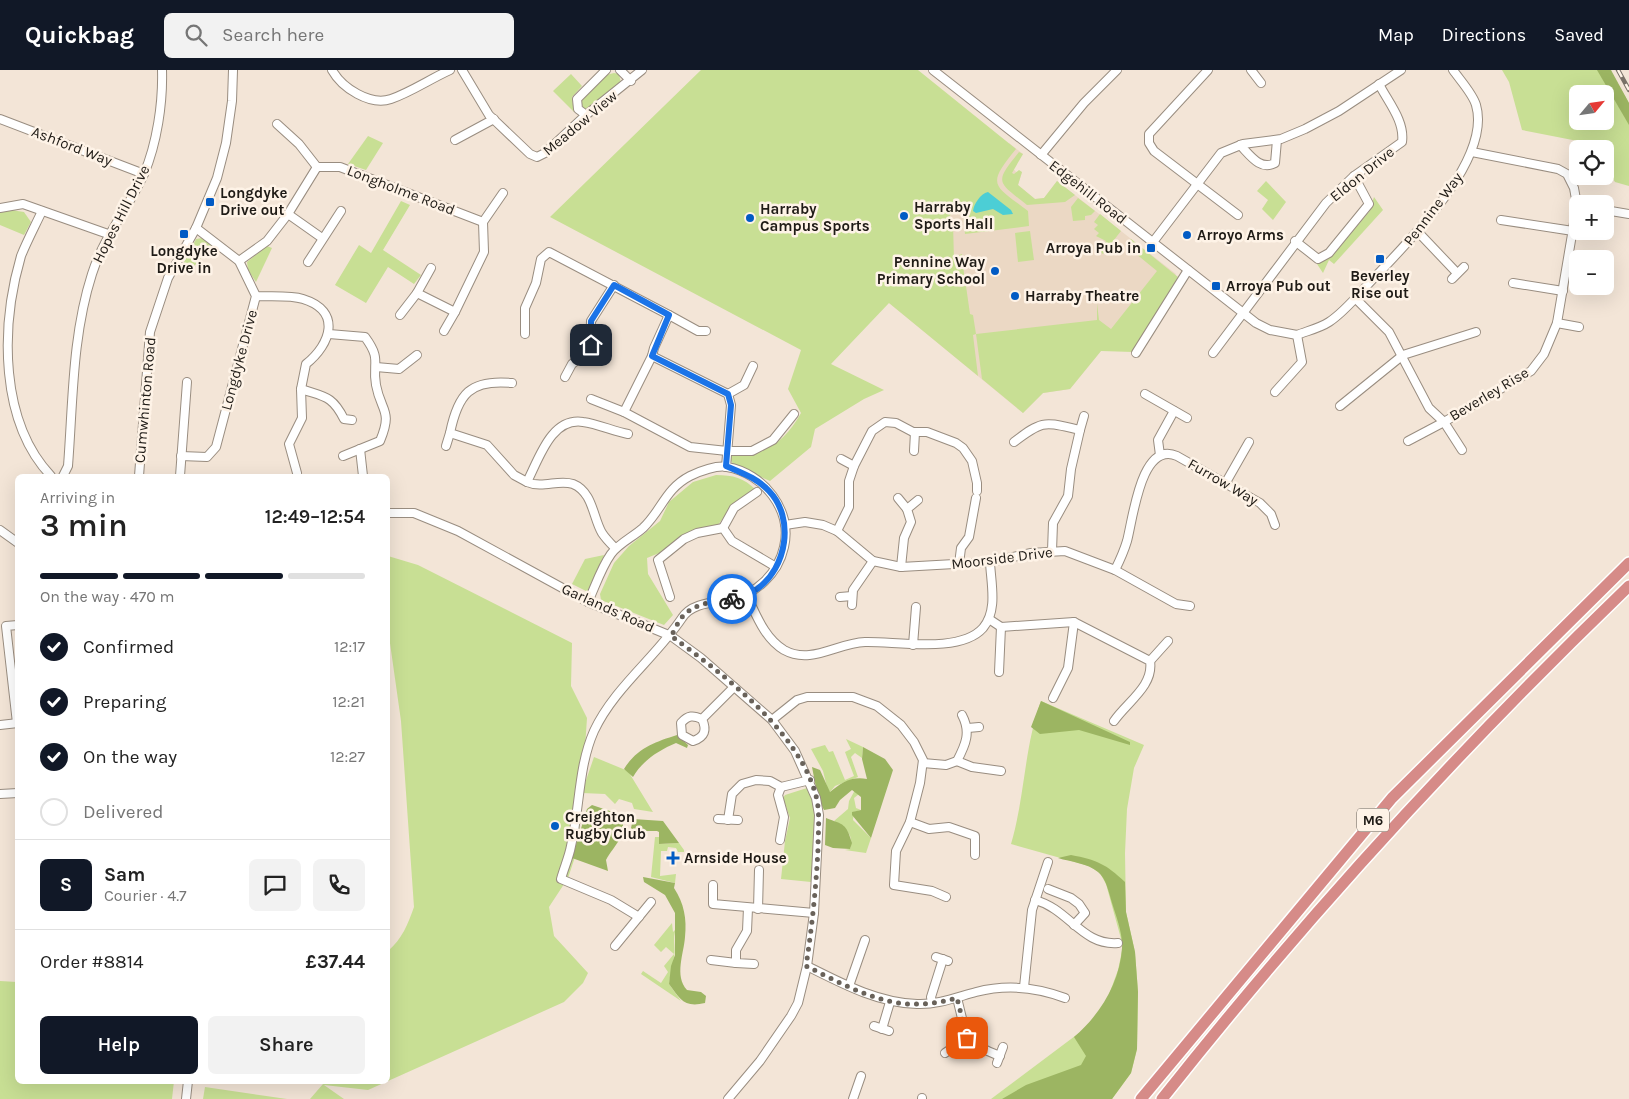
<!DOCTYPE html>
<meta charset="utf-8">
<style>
body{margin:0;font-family:Karla,sans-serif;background:#f2f2f2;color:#222;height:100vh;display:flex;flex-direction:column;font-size:19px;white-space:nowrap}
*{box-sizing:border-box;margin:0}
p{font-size:16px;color:#767676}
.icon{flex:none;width:28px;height:28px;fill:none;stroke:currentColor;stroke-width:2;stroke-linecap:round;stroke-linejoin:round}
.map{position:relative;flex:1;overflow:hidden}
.sheet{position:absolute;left:15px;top:404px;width:375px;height:610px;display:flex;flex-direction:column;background:#fff;border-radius:8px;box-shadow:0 5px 20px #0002}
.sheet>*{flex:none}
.needle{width:32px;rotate:61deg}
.fabs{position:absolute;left:1569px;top:15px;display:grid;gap:10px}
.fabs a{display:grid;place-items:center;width:45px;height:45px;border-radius:8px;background:#fff;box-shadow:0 5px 20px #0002;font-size:25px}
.pin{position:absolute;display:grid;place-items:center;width:42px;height:42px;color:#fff;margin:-21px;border-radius:10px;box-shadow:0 2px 8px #0006}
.courier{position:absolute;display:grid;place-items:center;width:50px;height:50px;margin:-25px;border:4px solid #1a73e8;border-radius:50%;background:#fff;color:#222;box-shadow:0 1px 6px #0007}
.head em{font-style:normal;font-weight:600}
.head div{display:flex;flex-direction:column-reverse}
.head{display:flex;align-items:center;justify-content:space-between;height:85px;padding:0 25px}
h1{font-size:32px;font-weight:600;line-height:38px}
.bar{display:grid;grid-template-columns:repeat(4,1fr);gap:8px 5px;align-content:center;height:60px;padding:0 25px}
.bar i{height:6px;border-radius:4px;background:#e0e0e0}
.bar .selected{background:#111827}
.bar p{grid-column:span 4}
.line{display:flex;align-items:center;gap:12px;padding:0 25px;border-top:1px solid #e0e0e0}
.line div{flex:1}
.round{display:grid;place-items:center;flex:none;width:52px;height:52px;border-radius:8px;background:#f2f2f2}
ol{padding:0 25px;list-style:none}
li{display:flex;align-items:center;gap:15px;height:55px}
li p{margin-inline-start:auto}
li .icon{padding:5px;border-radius:50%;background:#111827;color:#fff;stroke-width:4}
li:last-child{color:#767676}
li i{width:28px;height:28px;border:2px solid #e0e0e0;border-radius:50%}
.button{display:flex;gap:10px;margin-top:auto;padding:10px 25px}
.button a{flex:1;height:58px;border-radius:8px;background:#111827;color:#fff;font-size:20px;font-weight:600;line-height:58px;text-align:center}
.button a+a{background:#f2f2f2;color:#222}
header{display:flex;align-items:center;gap:30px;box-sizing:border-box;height:70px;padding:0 25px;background:#111827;color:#fff}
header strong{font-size:24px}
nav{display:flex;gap:28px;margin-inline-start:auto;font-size:18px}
.search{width:350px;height:45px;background:#f2f2f2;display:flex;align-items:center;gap:12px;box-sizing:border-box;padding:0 18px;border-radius:8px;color:#767676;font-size:19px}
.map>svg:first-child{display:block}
.built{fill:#ebd8c4}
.green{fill:#c8df94;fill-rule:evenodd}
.forest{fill:#9cb562}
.water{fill:#4cced5}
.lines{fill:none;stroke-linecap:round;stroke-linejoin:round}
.minor-casing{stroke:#998d80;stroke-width:10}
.highway-casing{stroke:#fff;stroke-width:14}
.minor{stroke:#fff;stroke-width:8}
.highway{stroke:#d68b88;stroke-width:11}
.rail-casing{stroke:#797168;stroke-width:4.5}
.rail{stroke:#fef3e7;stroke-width:2.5;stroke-dasharray:8;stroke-linecap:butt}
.done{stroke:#69625a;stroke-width:5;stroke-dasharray:0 9}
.route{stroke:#1a73e8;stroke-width:6}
.poi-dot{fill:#025bc4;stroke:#fef3e7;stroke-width:2}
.labels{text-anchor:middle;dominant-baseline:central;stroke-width:5;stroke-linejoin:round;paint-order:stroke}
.shield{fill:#fef3e7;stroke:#625c55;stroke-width:1}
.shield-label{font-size:14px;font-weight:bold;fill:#1f1b16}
.street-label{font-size:15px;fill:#1f1b16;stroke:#fef3e7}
.poi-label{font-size:15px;font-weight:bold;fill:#1f1b16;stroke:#fef3e7;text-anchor:start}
</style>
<header>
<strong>Quickbag</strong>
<div class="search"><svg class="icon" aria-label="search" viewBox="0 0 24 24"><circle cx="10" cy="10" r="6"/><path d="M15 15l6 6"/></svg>Search here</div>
<nav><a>Map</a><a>Directions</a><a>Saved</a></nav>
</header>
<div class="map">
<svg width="1629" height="1029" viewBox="0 0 1629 1029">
<rect width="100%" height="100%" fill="#f3e5d7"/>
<polygon class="built" points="1009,73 1023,84 1013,98 1016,102 1022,102 1018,115 1035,129 1044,128 1057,111 1176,204 1123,280 1101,281 1070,319 1043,323 1023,343 889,233 952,152 948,148"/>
<g class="green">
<path d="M701,0H918L1016,79C986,116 993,114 1028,141L1029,156L965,164L963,143L956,138L948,148L953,153L954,190L959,189V185L962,184L965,213L958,214V217L966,216L970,244L973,245L976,264L1097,250V233L1099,250L1111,259L1157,201L1130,179L1128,173L1131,169L1178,207L1133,282L1101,281L1070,319L1043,323L1023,343L982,309L976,264L973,265L978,306L889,233L831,294L884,320L864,329L815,359L811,377L770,411L734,395L731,391V384C766,385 784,373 801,343L788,319L801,280L550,147Z"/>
<path d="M1502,0H1610L1629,33V116L1615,112L1605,96V79H1595L1593,74L1522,60L1509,12ZM1578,24H1605V51H1578Z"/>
<polygon points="614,3 619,4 621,13 587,39 584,39 581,33 582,30 606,5"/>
<polygon points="571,4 582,16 572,27 574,42 553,21"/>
<polygon points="368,66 383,73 366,100 348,94"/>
<path d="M1019,82L1023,84L1012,103L1014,104L1019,100L1022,102L1018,115L1035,129L1044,128L1057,111L1075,125L1065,132L1027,135C997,111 994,113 1019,82Z"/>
<polygon points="1266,111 1286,132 1273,150 1262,139 1268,130 1257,121"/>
<polygon points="1374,127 1383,140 1334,194 1329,190 1323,203 1317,194 1337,179 1369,142"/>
<polygon points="1078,128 1095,141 1091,145 1085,146 1085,150 1073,151 1071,137"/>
<polygon points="401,131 410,135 383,180 421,205 414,214 388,197 366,233 335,215 359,175 371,183"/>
<polygon points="11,140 24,142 31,152 24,165 0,155 0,142"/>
<polygon points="1100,144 1121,161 1103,184 1099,181 1106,171 1096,166 1099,163 1094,159 1098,155 1094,152"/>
<polygon points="1030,161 1034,190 1018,192 1015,163"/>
<polygon points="202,168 212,175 191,200 182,196 196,169"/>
<polygon points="267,176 272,178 256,212 248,200 247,192"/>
<path d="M716,405C733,405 744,408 756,420L733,436L717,456C690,459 690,467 670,478C662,482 654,485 647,488L648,504L673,545L664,555L601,530L600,524L614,493L629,476L660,451L669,432L693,412Z"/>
<polygon points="604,485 588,522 572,514 585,489"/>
<path d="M388,486L418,495L572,573L571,616L587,648L582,722L594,687L628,701L653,742L634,739L632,733L619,729L615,734L605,724L582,723L578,778L568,808L549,837L554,866L588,903L583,913L564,932L368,1020L324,1015L344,1029H310L323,1014L301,1011H388V881C402,869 408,854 414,837L401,651L388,559Z"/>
<path d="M1041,631L1144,675L1134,698L1127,739L1125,783L1126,842L1135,882L1138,922L1137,979L1131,1003L1112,1029H991L1087,957L1107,930L1118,900L1123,876L1106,814L1100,803L1089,796L1011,774C1025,727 1024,677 1041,631Z"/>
<polygon points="846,669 863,677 862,688 855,683 851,687 858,707 835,716 830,722 828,721 823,701 811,679 825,675 829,682 833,681 845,710 854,706 845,682 851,679"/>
<path d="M807,718C825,735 815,789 811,812L781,809L785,771L790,748L783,728L785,725Z"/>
<path d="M855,720L859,724L854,728L856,738L861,740L854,742L853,750L871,768L866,783L845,780L850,779C855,765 845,758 834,751L848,739L849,731Z"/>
<polygon points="655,767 659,767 659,774 679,773 684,780 684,782 678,782 676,778 668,777 667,781 661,781 660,806 676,804 675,813 651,807"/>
<path d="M672,853L673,862L676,859C672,869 676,877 674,887C673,896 670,905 669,914L681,931L641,904L643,901L661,913L668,902L664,896L674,884L666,877L661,882L654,875Z"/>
<polygon points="0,911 17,912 18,1011 174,1011 172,1029 0,1029"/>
<polygon points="205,1017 287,1029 203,1029"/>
</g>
<g class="forest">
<polygon points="1597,0 1611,0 1629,33 1629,55"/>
<polygon points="1041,631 1130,672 1130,675 1079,660 1040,664 1031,657"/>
<path d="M677,665L688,675L687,678L676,673C659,680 642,691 633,707L624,699C637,678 655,672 677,665Z"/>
<path d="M863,677L885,689L893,700L871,768L852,745V742L861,740V727L852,720L840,730L835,738L824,740L818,728L812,697L820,700L830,722C841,713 851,706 867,709L862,689Z"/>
<path d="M592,735L619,744C631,763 614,775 606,790L608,801L572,788L587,739Z"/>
<path d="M826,748C844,755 846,753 852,773L850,779L833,778L825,775Z"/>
<polygon points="633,749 663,751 679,773 659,774 659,762 657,761 633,761 631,758"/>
<path d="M1071,785C1097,790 1106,794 1125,812L1126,842L1135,882L1138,922L1137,979L1131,1003L1112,1029H1002L1026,1015L1081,995L1086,986L1074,967C1100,945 1120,912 1122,878C1123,864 1116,846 1112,833C1109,823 1106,808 1098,802C1087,793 1071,792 1058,788Z"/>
<path d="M643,807L675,813L674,818C684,833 687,849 685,867C684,883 674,906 687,920L701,922L706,926L705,933C684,938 680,929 669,914L671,896L675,885V843L665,825L644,812Z"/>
</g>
<path class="water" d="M988,122L1011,140L1013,144L1003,145L993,139L976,143L973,141C974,134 980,124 988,122Z"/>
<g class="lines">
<g class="minor-casing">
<g id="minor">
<path d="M332,0C342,18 370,36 391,29C411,22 430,9 450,0"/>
<polyline points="462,0 489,45 530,84 537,87 545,83 586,45 642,0"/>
<polyline points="620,0 631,11"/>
<polyline points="933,0 1256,253 1270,260 1297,265"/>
<polyline points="1208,0 1149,64 1149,73 1154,81 1238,145"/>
<polyline points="1251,0 1261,13"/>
<polyline points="586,45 578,39 577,29 606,0"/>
<polyline points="0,49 144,104"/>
<polyline points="277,54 299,74 317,97"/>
<polyline points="455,70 494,49"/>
<path d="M1240,75C1250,85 1260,101 1275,93L1277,70"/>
<polyline points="1041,85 1084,33 1117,0"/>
<polyline points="0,138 23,134 108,164"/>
<polyline points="1605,140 1629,144"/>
<path d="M42,141C35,156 27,171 21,186C0,258 0,352 51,406"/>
<polyline points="288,144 322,168"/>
<polyline points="1501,150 1573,161"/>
<polyline points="1418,162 1457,203"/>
<polyline points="1295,171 1318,189 1329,183 1369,134 1354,106"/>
<polyline points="1153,172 1221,83 1243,74 1281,69 1305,59 1339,41 1401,0"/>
<polyline points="239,191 267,171 288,144 317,97 340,97 483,152"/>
<polyline points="308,192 341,141"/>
<polyline points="431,198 417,223 455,242"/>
<polyline points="1452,209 1464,197"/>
<polyline points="1513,213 1563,221"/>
<path d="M256,226C271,227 290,225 303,229C342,241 331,274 306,294L301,319L302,348L289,374L297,403"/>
<polyline points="1355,228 1389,262 1429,338 1444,352 1531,301 1544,284 1557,253 1577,135 1574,118 1567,104 1558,99 1472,82"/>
<polyline points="400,245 417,223"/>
<polyline points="669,245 698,261 706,261"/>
<polyline points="1557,253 1579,257"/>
<polyline points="444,261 455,242 484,182 483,152 503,123"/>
<path d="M329,264L365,267C382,290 372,292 376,315C381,342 393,340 380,371L343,386"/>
<polyline points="525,264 525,238 536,213 541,189 549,182 669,245 654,278 652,286 728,324 731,335 726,397"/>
<path d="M1297,265C1307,261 1320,258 1329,252C1346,241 1361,221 1375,207C1409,171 1492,89 1476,35C1473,24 1460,10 1453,0"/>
<polyline points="1136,283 1188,200"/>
<path d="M1213,283L1326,133L1354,106L1402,72C1405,51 1388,32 1379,14"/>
<polyline points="376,297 399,299 417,285"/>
<polyline points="565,307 572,294 590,280 591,251 614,215"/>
<path d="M512,313C470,309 458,324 450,363L487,375L514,405L527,412"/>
<path d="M301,319C324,327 332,325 344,349L352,350"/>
<polyline points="1275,322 1302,292 1297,265"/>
<polyline points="728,324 744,315 753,296"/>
<polyline points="1145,324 1187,348"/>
<polyline points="591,329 624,342 690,377 727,381 752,381 773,370 794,344"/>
<polyline points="1340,336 1403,285 1476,262"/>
<polyline points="624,342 652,286"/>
<polyline points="1080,360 1084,346"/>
<polyline points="1408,371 1444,352 1462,380"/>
<path d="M1014,372C1044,349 1044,352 1080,360L1071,399L1068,426L1053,453L1052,481"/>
<polyline points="446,376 450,363"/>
<polyline points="360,379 363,406"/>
<polyline points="914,381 915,362"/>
<polyline points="1160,385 1158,370 1174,341"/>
<polyline points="181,386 207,387 216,377 256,226 239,191 196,158"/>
<polyline points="841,389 854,396"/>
<path d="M63,406L68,396C73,332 72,266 92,204C104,166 128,139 144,104C157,73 163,33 162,0"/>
<polyline points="139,406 150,262 168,208 196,158 217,108 226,73 232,31 233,0"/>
<polyline points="180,406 187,312"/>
<polyline points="1225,414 1249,372"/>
<polyline points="898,428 907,439"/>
<polyline points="388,443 414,443 458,461 588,532 671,566 701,588 772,650 795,681 816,728 819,745 814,843 807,896 798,933 791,946 760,991 728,1029"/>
<polyline points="785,455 805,452 823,455 837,461 873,491 901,497 990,492 1031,483 1065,481 1115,500 1176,534 1190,536"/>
<polyline points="723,458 734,438 757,422"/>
<polyline points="0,460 18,473"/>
<polyline points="837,461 849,437 849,411 854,396 872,361 885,352 896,353 913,362 927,362 956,373 963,378 972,391 977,413 977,421"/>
<path d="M615,478C611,474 606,469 602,463C593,448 593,422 573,414C558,409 543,419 527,412C539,389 551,347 583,352C598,354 613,361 628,364"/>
<polyline points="959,494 961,478 969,467 976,428"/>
<polyline points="901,497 904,468 911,452 907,439 918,430"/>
<path d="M1115,500C1120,490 1124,481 1127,471C1133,449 1141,370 1177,386L1260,433L1271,444L1275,455"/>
<path d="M746,524C756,544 764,568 784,580C811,595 837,573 865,572C895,571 960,584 983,558C998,540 991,514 990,492"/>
<polyline points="670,527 658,490 684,469 697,463 723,458 732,471 776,497"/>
<polyline points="840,527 852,526"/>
<path d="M588,532C595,517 601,498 611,484C619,473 633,467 643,458C662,440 665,419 690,406C700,401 717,395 727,397C763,403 793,440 784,477C778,504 756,524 730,530C714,533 692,532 682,548C656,587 614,618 594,661C578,697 580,738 571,776C569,787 564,798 561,809L611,830L639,847"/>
<polyline points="852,535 853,520 873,491"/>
<path d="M989,549L1001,557L1074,552L1150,591C1154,616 1127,632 1114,651"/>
<polyline points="913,575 916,537"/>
<polyline points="1150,591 1168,571"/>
<polyline points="999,602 1001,557"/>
<polyline points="1053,628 1068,598 1074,552"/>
<path d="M702,649C693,645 688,645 681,653L682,665L693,671C705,667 707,660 702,649L734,617"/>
<polyline points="772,650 797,630 807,627 853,627 877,636 901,655 914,672 923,690 920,713 910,752 896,781 894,815 932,821 946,827"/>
<polyline points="17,653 6,556 18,555"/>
<polyline points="0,655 18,653"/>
<polyline points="968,658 979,657"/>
<polyline points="957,691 972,697 1001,701"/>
<path d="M923,693L946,695L957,691C966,674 971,662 962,645"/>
<polyline points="0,724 18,723"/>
<polyline points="718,749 738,750"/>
<polyline points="728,750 732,724 742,714 756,710 770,711 781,717 810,710"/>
<polyline points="910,752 929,759 949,757 975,766 975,785"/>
<polyline points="780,770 784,747 778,725 781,717"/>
<polyline points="713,815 713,834 814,843"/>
<polyline points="1048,819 1071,828 1079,834 1085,843 1074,855"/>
<path d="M1035,830C1069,839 1082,876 1118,873"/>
<polyline points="748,838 747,861 736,880 736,893 754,894"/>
<polyline points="758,839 759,800"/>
<polyline points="615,876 651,832"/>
<polyline points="936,887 948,891"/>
<polyline points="711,890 736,893"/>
<path d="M807,896C841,913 878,933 917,934C937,935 957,927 976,922C1007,914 1036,917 1065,928"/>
<polyline points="849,916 865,870"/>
<polyline points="1024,917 1032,840 1048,792"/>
<path d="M957,928C966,962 963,973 1000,986"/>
<polyline points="932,933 931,927 943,889"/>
<polyline points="874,956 889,961"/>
<polyline points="882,959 890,932"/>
<polyline points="945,983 967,968"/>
<polyline points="997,993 1003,977"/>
<polyline points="186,1029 188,1011"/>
<polyline points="853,1029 861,1006"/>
<polyline points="922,1029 922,1028"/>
</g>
</g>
<g class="highway-casing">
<g id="highway">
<polyline points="1141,1029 1392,728 1629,493"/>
<path d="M1162,1029C1305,848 1463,676 1629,516"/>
</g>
</g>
<use href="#minor" class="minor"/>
<use href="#highway" class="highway"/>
<g class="rail-casing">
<polyline id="rail" points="1618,0 1629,20"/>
</g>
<use href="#rail" class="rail"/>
</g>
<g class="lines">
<path class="done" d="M732,529C715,532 696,532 683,546C678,551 675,560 671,566C723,604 802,663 817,730C820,746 818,763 818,779C816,818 812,857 806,896C841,913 880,936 919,934C932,934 945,931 957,928L967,968"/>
<path class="route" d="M591,275V251L614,215L669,245L652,286L728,324L731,335L726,396C742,403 757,408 769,421C795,448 787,498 757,519C749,524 740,526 732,529"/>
</g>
<g class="poi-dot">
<rect x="205" y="127" width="10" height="10" rx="2.5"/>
<circle cx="904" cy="146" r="5"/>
<circle cx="750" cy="148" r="5"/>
<rect x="179" y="159" width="10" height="10" rx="2.5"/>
<circle cx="1187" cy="165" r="5"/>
<rect x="1146" y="173" width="10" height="10" rx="2.5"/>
<rect x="1375" y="184" width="10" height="10" rx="2.5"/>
<circle cx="995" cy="201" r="5"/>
<rect x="1211" y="211" width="10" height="10" rx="2.5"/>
<circle cx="1015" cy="226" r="5"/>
<circle cx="555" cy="756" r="5"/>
<path d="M670.5 780.5h5v5h5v5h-5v5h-5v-5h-5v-5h5z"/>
</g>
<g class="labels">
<rect class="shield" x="1357" y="738.5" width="32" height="23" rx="4"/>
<g class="shield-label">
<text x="1373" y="750">M6</text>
</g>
<g class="street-label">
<text transform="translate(580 53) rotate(-40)">Meadow View</text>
<text transform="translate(72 76) rotate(21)">Ashford Way</text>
<text transform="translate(1362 104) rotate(-39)">Eldon Drive</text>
<text transform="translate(401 120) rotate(21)">Longholme Road</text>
<text transform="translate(1088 122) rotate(38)">Edgehill Road</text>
<text transform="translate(1433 139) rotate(-53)">Pennine Way</text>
<text transform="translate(121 144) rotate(-63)">Hopes Hill Drive</text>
<text transform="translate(239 290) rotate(-75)">Longdyke Drive</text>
<text transform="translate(1489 324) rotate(-31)">Beverley Rise</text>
<text transform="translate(145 330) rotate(-85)">Cumwhinton Road</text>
<text transform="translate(1223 412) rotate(30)">Furrow Way</text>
<text transform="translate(1002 488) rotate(-7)">Moorside Drive</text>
<text transform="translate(608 538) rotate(24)">Garlands Road</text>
</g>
<g class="poi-label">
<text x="220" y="123">Longdyke<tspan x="220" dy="17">Drive out</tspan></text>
<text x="914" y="137">Harraby<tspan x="914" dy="17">Sports Hall</tspan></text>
<text x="760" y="139">Harraby<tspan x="760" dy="17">Campus Sports</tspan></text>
<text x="1197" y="165">Arroyo Arms</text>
<text x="1141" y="178" text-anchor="end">Arroya Pub in</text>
<text x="184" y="181" text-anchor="middle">Longdyke<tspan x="184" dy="17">Drive in</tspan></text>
<text x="985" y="192" text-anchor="end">Pennine Way<tspan x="985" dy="17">Primary School</tspan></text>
<text x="1380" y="206" text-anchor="middle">Beverley<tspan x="1380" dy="17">Rise out</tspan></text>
<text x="1226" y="216">Arroya Pub out</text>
<text x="1025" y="226">Harraby Theatre</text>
<text x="565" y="747">Creighton<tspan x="565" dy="17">Rugby Club</tspan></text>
<text x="684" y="788">Arnside House</text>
</g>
</g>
</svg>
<div class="fabs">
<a><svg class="needle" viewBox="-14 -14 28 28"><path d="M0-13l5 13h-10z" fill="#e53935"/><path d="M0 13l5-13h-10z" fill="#767676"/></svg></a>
<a><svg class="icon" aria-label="locate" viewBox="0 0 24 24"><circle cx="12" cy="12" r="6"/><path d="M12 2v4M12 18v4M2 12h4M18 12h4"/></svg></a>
<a>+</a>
<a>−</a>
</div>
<div class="pin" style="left:967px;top:968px;background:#ea580c"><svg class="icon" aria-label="bag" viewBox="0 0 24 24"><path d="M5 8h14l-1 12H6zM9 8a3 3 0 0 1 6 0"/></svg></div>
<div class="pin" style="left:591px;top:275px;background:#1f2937"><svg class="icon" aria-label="home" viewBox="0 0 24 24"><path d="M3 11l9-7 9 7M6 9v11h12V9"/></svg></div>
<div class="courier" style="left:732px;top:529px"><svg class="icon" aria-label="bike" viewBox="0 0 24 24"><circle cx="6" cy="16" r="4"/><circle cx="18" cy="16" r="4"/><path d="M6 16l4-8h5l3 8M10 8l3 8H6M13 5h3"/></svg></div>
<section class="sheet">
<div class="head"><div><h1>3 min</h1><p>Arriving in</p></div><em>12:49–12:54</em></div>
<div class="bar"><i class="selected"></i><i class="selected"></i><i class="selected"></i><i></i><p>On the way · 470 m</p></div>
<ol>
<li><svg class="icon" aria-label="check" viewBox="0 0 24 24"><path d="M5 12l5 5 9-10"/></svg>Confirmed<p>12:17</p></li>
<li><svg class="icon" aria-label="check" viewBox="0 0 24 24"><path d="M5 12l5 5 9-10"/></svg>Preparing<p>12:21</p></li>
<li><svg class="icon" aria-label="check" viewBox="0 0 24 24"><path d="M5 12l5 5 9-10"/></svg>On the way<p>12:27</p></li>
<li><i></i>Delivered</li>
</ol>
<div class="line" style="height:90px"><b class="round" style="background:#111827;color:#fff">S</b><div><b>Sam</b><p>Courier · 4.7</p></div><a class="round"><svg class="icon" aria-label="chat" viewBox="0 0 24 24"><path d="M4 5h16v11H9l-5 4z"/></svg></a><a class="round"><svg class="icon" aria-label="phone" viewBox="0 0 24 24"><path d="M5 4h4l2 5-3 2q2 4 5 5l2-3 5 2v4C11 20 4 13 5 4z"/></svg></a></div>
<div class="line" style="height:65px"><div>Order #8814</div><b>£37.44</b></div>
<div class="button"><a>Help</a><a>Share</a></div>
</section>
</div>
